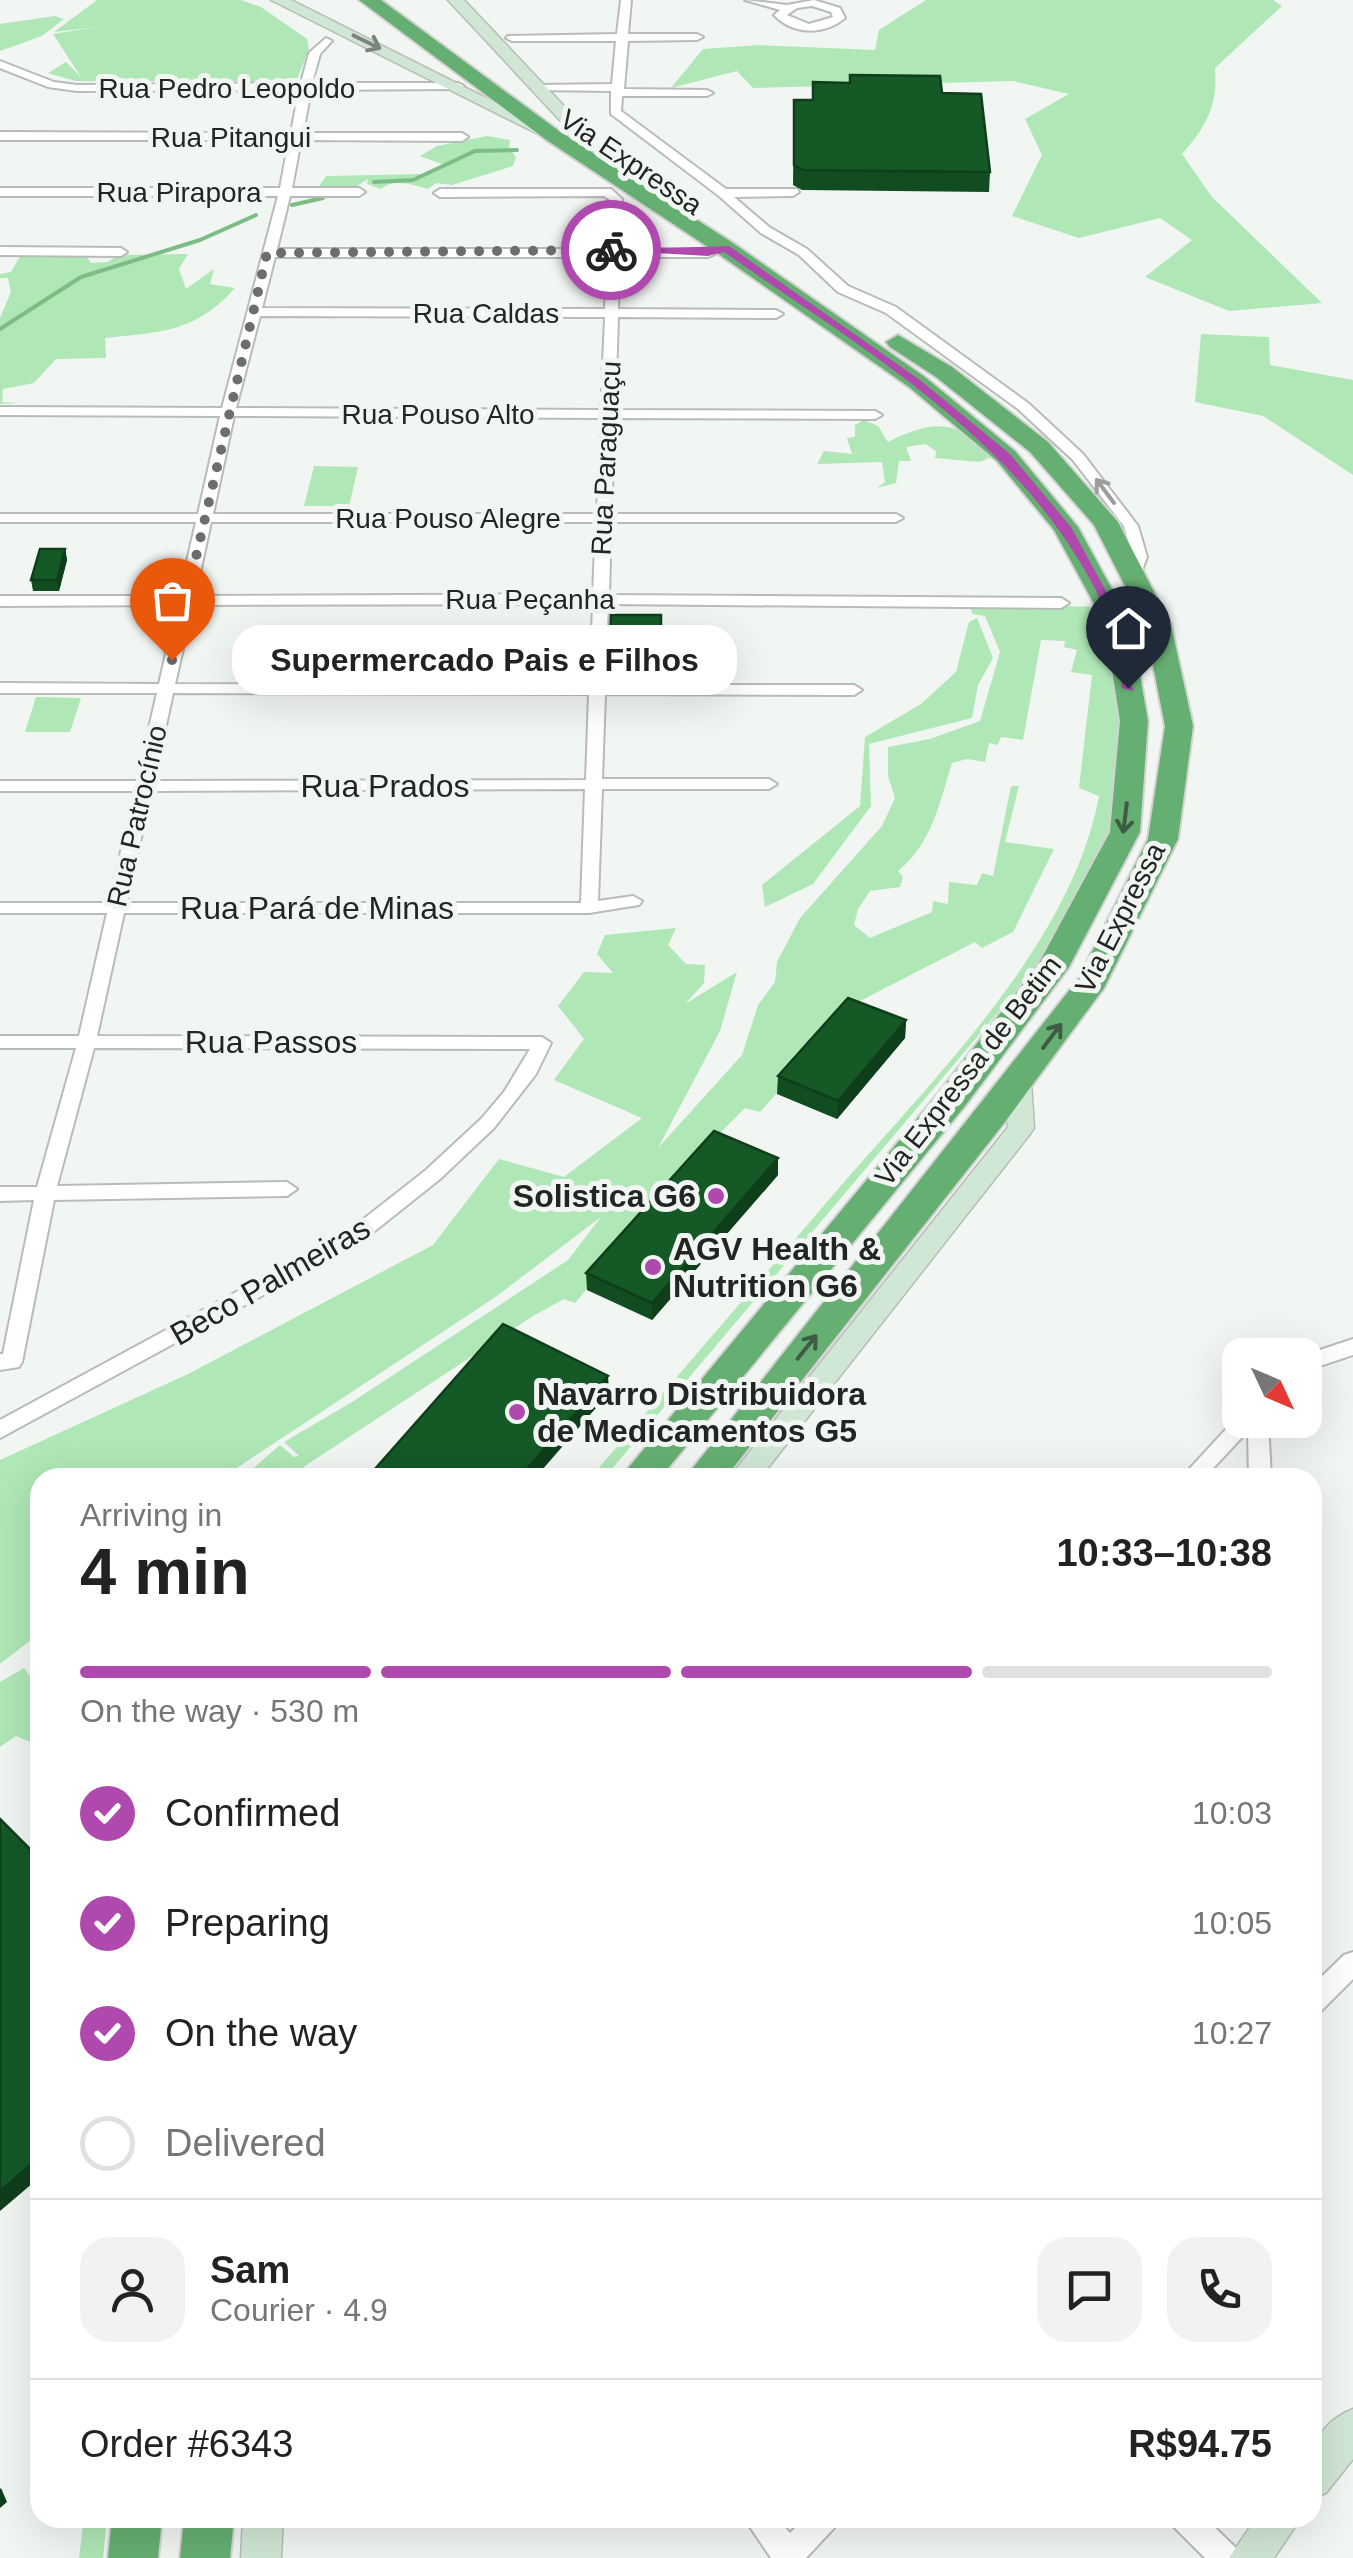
<!DOCTYPE html>
<meta charset="utf-8">
<style>
body{margin:0;font-family:Arial,sans-serif;background:#f2f2f2;color:#222;height:100vh;display:flex;flex-direction:column;font-size:38px;white-space:nowrap}
*{box-sizing:border-box;margin:0}
p{font-size:32px;color:#767676}
.icon{flex:none;width:55px;height:55px;fill:none;stroke:currentColor;stroke-width:2;stroke-linecap:round;stroke-linejoin:round}
.map{position:relative;flex:1;overflow:hidden}
.side{position:absolute;left:30px;top:1468px;width:1292px;height:1060px;display:flex;flex-direction:column;background:#fff;border-radius:30px;box-shadow:0 10px 40px #0002}
.side>*{flex:none}
.needle{width:65px;rotate:134deg}
.controls{position:absolute;left:1222px;top:1338px;display:grid;gap:20px}
.controls a{display:grid;place-items:center;width:100px;height:100px;border-radius:20px;background:#fff;box-shadow:0 10px 40px #0002;font-size:50px}
.pin{position:absolute;display:grid;place-items:center;width:85px;height:85px;color:#fff;margin:-102px -42px;border-radius:50% 50% 50% 0;rotate:-45deg;box-shadow:0 0 10px #0007}
.pin .icon{rotate:45deg}
.courier{position:absolute;display:grid;place-items:center;width:100px;height:100px;margin:-50px;border:8px solid #af49ad;border-radius:50%;background:#fff;color:#222;box-shadow:0 2px 12px #0007}
.bubble{position:absolute;height:70px;border-radius:30px;background:#fff;box-shadow:0 10px 40px #0002;font-size:32px;font-weight:600;line-height:70px;text-align:center}
.summary em{font-style:normal;font-weight:600}
.summary div{display:flex;flex-direction:column-reverse}
.summary{display:flex;align-items:center;justify-content:space-between;height:170px;padding:0 50px}
h1{font-size:65px;font-weight:600;line-height:75px}
.bar{display:grid;grid-template-columns:repeat(4,1fr);gap:15px 10px;align-content:center;height:120px;padding:0 50px}
.bar i{height:12px;border-radius:8px;background:#e0e0e0}
.bar .active{background:#af49ad}
.bar p{grid-column:span 4}
.line{display:flex;align-items:center;gap:25px;padding:0 50px;border-top:2px solid #e0e0e0}
.line div{flex:1}
.round{display:grid;place-items:center;flex:none;width:105px;height:105px;border-radius:30px;background:#f2f2f2}
ol{padding:0 50px;list-style:none}
li{display:flex;align-items:center;gap:30px;height:110px}
li p{margin-inline-start:auto}
li .icon{padding:10px;border-radius:50%;background:#af49ad;color:#fff;stroke-width:4}
li:last-child{color:#767676}
li i{width:55px;height:55px;border:5px solid #e0e0e0;border-radius:50%}
.map>svg:first-child{display:block}
.green{fill:#afe7b6}
.lines{fill:none;stroke-linecap:round;stroke-linejoin:round}
.stream{stroke:#7cbd86;stroke-width:4}
.street-casing{stroke:#b8bcb9;stroke-width:4}
.secondary-casing{stroke:#b8bcb9;stroke-width:3}
.highway-casing{stroke:#d3d3d3;stroke-width:4}
.street{fill:#fff;fill-rule:evenodd}
.secondary{fill:#d1e7d5;fill-rule:evenodd}
.highway{fill:#66af72;fill-rule:evenodd}
.wall{fill:#124d22}
.shaded-wall{fill:#0f3e1b}
.building{fill:#155927;stroke:#0f3e1b;stroke-width:2.5}
.oneway{stroke:#7a867c}
.oneway2{stroke:#9c9d9c}
.oneway3{stroke:#3e5c43}
.route{fill:#af49ad}
.done{stroke:#6b6e6c;stroke-width:10;stroke-dasharray:0 18}
.poi-dot{fill:#af49ad;stroke:#f2f6f3;stroke-width:4}
.labels{text-anchor:middle;dominant-baseline:central;stroke-width:10;stroke-linejoin:round;paint-order:stroke}
.far-street-label{font-size:28px;fill:#232523;stroke:#f2f6f3}
.street-label{font-size:32px;fill:#232523;stroke:#f2f6f3}
.poi-label{font-size:32px;font-weight:bold;fill:#232523;stroke:#f2f6f3;text-anchor:start}
</style>
<div class="map">
<svg width="1353" height="2558" viewBox="0 0 1353 2558">
<rect width="100%" height="100%" fill="#f2f6f3"/>
<g class="green">
<polygon points="97,0 241,0 261,7 307,39 309,49 296,82 75,81 48,73 66,62 81,77 53,34 95,27 54,32"/>
<path d="M926,0H1273L1282,6L1215,68C1218,106 1206,127 1182,154L1212,197L1322,303L1229,311L1145,277L1192,240L1160,218L1079,238L1012,216L1042,155L1025,119L1069,94L1013,81L753,88L737,71L671,88L703,49L759,45L875,50L879,30Z"/>
<polygon points="55,16 64,19 42,36 0,51 0,24"/>
<path d="M487,136L510,140L509,148L516,157L513,166L452,185L436,183L428,189C413,185 395,178 381,189L367,184L368,179L354,188L319,186L326,176L423,174L444,165L420,156L437,146Z"/>
<path d="M188,254L179,269L186,289L214,269L210,284L235,288C195,333 160,332 105,338L106,358L56,359L34,383L3,389L2,402L19,403L0,404V318L11,292L8,278H0V274L11,272L21,255L86,256L91,263L108,262L118,255Z"/>
<polygon points="1201,334 1269,337 1270,365 1353,380 1353,475 1263,416 1195,402"/>
<path d="M864,420L878,426L888,442C932,420 959,418 991,457L980,462L935,458L936,451L925,444L906,447L911,461H899L896,483L877,488L885,482L882,462L817,464L824,451L852,454L847,438L855,437V425Z"/>
<polygon points="314,466 358,467 349,506 304,506"/>
<path d="M970,603L1094,607L1123,689L1117,782L1106,845L1033,971L605,1477H591C673,1381 756,1285 838,1189C934,1078 1072,943 1099,796L1079,788L1092,675L1071,672L1077,650L1064,647L1065,641L1041,640L1023,740L1001,737L998,745L989,743L985,762L967,759L952,763C939,805 932,843 898,871L903,877L900,887L870,891L858,909L854,925L870,938L932,912L933,901L948,904L949,882L977,885L982,873L993,876L1011,786H1019L1005,842L1054,849L1013,932L982,948L975,942L856,1003L760,1112L745,1108L714,1139L575,1303L564,1299L533,1316L305,1466L294,1477H243L280,1445L294,1457L299,1456L284,1442L352,1402L568,1260L601,1217L494,1298L223,1477L40,1478V1633L0,1664V1460L188,1374L433,1245L499,1159L564,1177L642,1118L554,1080L584,1039L558,1006L584,972L613,973L597,954L605,935L676,928L668,945L686,964L705,965L704,983L685,1004L737,972L720,1031L658,1148L742,1055L758,1005L775,982L777,962L800,918L882,826L895,798L888,776V747L930,739L980,721L1000,652L985,616L972,614Z"/>
<polygon points="977,618 993,658 978,685 972,718 869,744 871,806 813,884 765,907 762,885 860,806 865,737 921,704 956,672 969,622"/>
<polygon points="36,697 81,698 70,732 25,732"/>
<polygon points="24,1668 40,1690 40,1746 16,1736 0,1747 0,1682"/>
<polygon points="84,2518 107,2518 103,2558 79,2558"/>
</g>
<g class="lines">
<g class="stream">
<polyline points="374,182 413,180 475,151 517,150"/>
<polyline points="292,205 323,198"/>
<polyline points="0,329 81,277 200,240 256,215"/>
</g>
<g class="street-casing">
<g id="street">
<polygon points="621,0 631,0 628,34 697,34 703,37 697,40 628,41 624,89 707,90 713,93 707,96 622,96 621,111 726,189 797,189 799,192 793,196 734,197 769,227 807,249 848,286 896,307 1028,403 1083,454 1138,526 1147,557 1138,581 1133,583 1125,578 1133,557 1124,526 1073,460 1018,409 886,313 838,292 799,255 761,233 719,196 611,114 611,91 536,90 536,86 540,85 612,84 616,41 512,41 506,38 508,36 617,34"/>
<path d="M745,0L787,5L814,0L840,8L845,18C825,35 795,35 776,17L774,15L780,10ZM812,6L831,12L833,17L809,24L787,15L797,8Z"/>
<path d="M326,38L332,41L320,54L312,83H458L464,86L458,89L311,90L303,133H462L468,137L462,141L301,140L292,188H359L365,192L359,196H290L277,249H608L610,200L604,196L440,197L434,193L440,189H611L622,199L620,249H707L725,244L731,248L708,257H620L618,309L776,310L783,314L776,318L618,317L615,410L875,411L882,415L875,419L615,418L611,514H896L903,518L896,522H611L609,595L1061,598L1069,603L1061,608L608,604L605,685H854L862,690L854,695L605,694L602,779H769L777,784L769,789H602L598,901L633,896L642,901L639,905L589,913H124L97,1036L542,1037L551,1043L536,1074L494,1128L440,1179L361,1242L0,1438V1420L347,1232L426,1170L481,1119L504,1092L530,1049L94,1048L57,1186L287,1182L297,1189L287,1196L54,1200L22,1362L19,1367L0,1370V1354H3L34,1200L0,1201V1187H37L76,1048H0V1036H79L107,913H0V903H109L135,791H0V781H137L157,693H0V683L159,684L177,605L0,606V596H179L196,522H0V514H198L220,416L0,415V407L222,408L278,196H0V188H280L289,140H0V132L291,133L299,90L77,91L48,87L0,68V61L54,82L77,85L301,83L309,53ZM275,257H607L605,309L262,308ZM260,316L605,317L601,410L236,408ZM234,416L601,418L597,514H213ZM211,522H596L593,594L195,596ZM593,604L590,685L175,684L193,605ZM173,693L589,694L586,780L154,781ZM585,789L581,903H127L151,791Z"/>
<polygon points="0,247 121,248 127,252 121,256 0,255"/>
<polygon points="1353,1339 1353,1355 1305,1371 1305,1355"/>
<polygon points="1240,1414 1240,1420 1268,1420 1271,1478 1249,1478 1248,1431 1204,1478 1181,1478"/>
<polygon points="1353,1952 1353,1979 1321,2011 1312,2014 1312,1986 1344,1955"/>
<polygon points="744,2518 776,2518 790,2533 805,2518 838,2518 834,2528 806,2558 771,2558"/>
<polygon points="1171,2518 1205,2518 1236,2548 1241,2558 1205,2558 1175,2528"/>
</g>
</g>
<g class="secondary-casing">
<g id="secondary">
<polygon points="271,0 291,0 550,130 536,133"/>
<polygon points="448,0 464,0 581,124 581,130 569,130"/>
<polygon points="1018,1072 1031,1081 1034,1128 1030,1134 760,1478 729,1478 1008,1127 1005,1081"/>
<path d="M1353,2409V2459L1326,2493L1312,2498C1312,2459 1309,2427 1353,2409Z"/>
<polygon points="243,2518 283,2518 281,2558 241,2558"/>
<polygon points="1256,2518 1301,2518 1274,2558 1229,2558"/>
</g>
</g>
<g class="highway-casing">
<g id="highway">
<polygon points="359,0 381,0 559,131 733,243 925,377 1015,451 1078,527 1131,624 1148,721 1140,832 1069,967 965,1106 660,1478 620,1478 941,1090 1039,963 1110,832 1120,721 1105,624 1054,530 997,461 909,387 717,253 545,139"/>
<polygon points="898,335 952,367 1048,442 1118,522 1171,625 1193,726 1178,839 1104,988 1005,1122 725,1478 685,1478 1079,978 1148,839 1165,726 1145,625 1094,525 1030,452 936,377 890,347 886,342"/>
<polygon points="112,2518 162,2518 158,2558 108,2558"/>
<polygon points="184,2518 234,2518 230,2558 180,2558"/>
</g>
</g>
<use href="#street" class="street"/>
<use href="#secondary" class="secondary"/>
<use href="#highway" class="highway"/>
</g>
<g class="wall">
<polygon points="942,93 990,172 989,192 802,190 793,185 794,100"/>
<polygon points="65,549 67,560 59,591 33,591 31,580"/>
<rect x="611" y="615" width="50" height="40"/>
<polygon points="906,1020 905,1038 837,1119 777,1094 778,1076"/>
<polygon points="778,1175 652,1320 587,1290 586,1273"/>
</g>
<g class="shaded-wall">
<polygon points="65,549 67,560 59,591 57,580"/>
<polygon points="906,1020 905,1038 837,1119 838,1101"/>
<polygon points="778,1158 778,1175 652,1320 652,1303"/>
<polygon points="608,1376 609,1393 535,1478 519,1478"/>
<polygon points="40,2064 40,2084 32,2070"/>
<polygon points="40,2157 40,2177 0,2211 0,2191"/>
<polygon points="1,2488 7,2502 0,2508 0,2489"/>
</g>
<g class="building">
<polygon points="850,75 940,76 942,93 981,94 990,172 803,170 794,165 794,100 813,100 813,82 850,83"/>
<polygon points="40,549 65,549 57,580 31,580"/>
<polygon points="611,615 661,615 661,638 610,638"/>
<polygon points="848,998 906,1020 838,1101 778,1076"/>
<polygon points="714,1131 778,1158 652,1303 586,1273"/>
<polygon points="503,1324 608,1376 519,1478 367,1478"/>
<polygon points="0,1819 40,1859 40,2064 32,2070 40,2078 40,2157 0,2191"/>
</g>
<defs><path id="oneway-shaft" d="M-6 0H5M1.5-3L5.5 0L1.5 3" fill="none" stroke-width="1.6" stroke-linecap="round" stroke-linejoin="round" transform="scale(2.5)"/></defs>
<use class="oneway" href="#oneway-shaft" transform="translate(367 42) rotate(26)"/>
<use class="oneway2" href="#oneway-shaft" transform="translate(1105 491) rotate(-127)"/>
<g class="oneway3">
<use href="#oneway-shaft" transform="translate(1125 818) rotate(97)"/>
<use href="#oneway-shaft" transform="translate(1052 1036) rotate(-53)"/>
<use href="#oneway-shaft" transform="translate(807 1347) rotate(-51)"/>
</g>
<path class="route" d="M729,246L920,380L1010,454L1071,527L1124,624L1133,691L1122,688C1119,667 1118,641 1110,621C1038,449 869,354 724,252L708,256L605,250Z"/>
<g class="lines">
<polyline class="done" points="172,660 267,253 611,250"/>
</g>
<g class="poi-dot">
<circle cx="716" cy="1196" r="10"/>
<circle cx="653" cy="1267" r="10"/>
<circle cx="517" cy="1412" r="10"/>
</g>
<g class="labels">
<g class="far-street-label">
<text x="227" y="88">Rua Pedro Leopoldo</text>
<text x="231" y="137">Rua Pitangui</text>
<text transform="translate(631 162) rotate(34)">Via Expressa</text>
<text x="179" y="192">Rua Pirapora</text>
<text x="486" y="313">Rua Caldas</text>
<text x="438" y="414">Rua Pouso Alto</text>
<text transform="translate(606 458) rotate(-87)">Rua Paraguaçu</text>
<text x="448" y="518">Rua Pouso Alegre</text>
<text x="530" y="599">Rua Peçanha</text>
<text transform="translate(137 816) rotate(-77)">Rua Patrocínio</text>
<text transform="translate(1120 918) rotate(-63)">Via Expressa</text>
<text transform="translate(968 1071) rotate(-52)">Via Expressa de Betim</text>
</g>
<g class="street-label">
<text x="385" y="786">Rua Prados</text>
<text x="317" y="908">Rua Pará de Minas</text>
<text x="271" y="1042">Rua Passos</text>
<text transform="translate(270 1281) rotate(-30)">Beco Palmeiras</text>
</g>
<g class="poi-label">
<text x="696" y="1196" text-anchor="end">Solistica G6</text>
<text x="673" y="1249">AGV Health &amp;<tspan x="673" dy="37">Nutrition G6</tspan></text>
<text x="537" y="1394">Navarro Distribuidora<tspan x="537" dy="37">de Medicamentos G5</tspan></text>
</g>
</g>
</svg>
<div class="controls">
<a><svg class="needle" viewBox="-14 -14 28 28"><path d="M0-13l5 13h-10z" fill="#e53935"/><path d="M0 13l5-13h-10z" fill="#767676"/></svg></a>
</div>
<div class="pin" style="left:172px;top:660px;background:#ea580c"><svg class="icon" aria-label="bag" viewBox="0 0 24 24"><path d="M5 8h14l-1 12H6zM9 8a3 3 0 0 1 6 0"/></svg></div>
<div class="pin" style="left:1128px;top:688px;background:#1f2937"><svg class="icon" aria-label="home" viewBox="0 0 24 24"><path d="M3 11l9-7 9 7M6 9v11h12V9"/></svg></div>
<div class="courier" style="left:611px;top:250px"><svg class="icon" aria-label="bike" viewBox="0 0 24 24"><circle cx="6" cy="16" r="4"/><circle cx="18" cy="16" r="4"/><path d="M6 16l4-8h5l3 8M10 8l3 8H6M13 5h3"/></svg></div>
<div class="bubble" style="left:232px;top:625px;width:505px">Supermercado Pais e Filhos</div>
<section class="side">
<div class="summary"><div><h1>4 min</h1><p>Arriving in</p></div><em>10:33–10:38</em></div>
<div class="bar"><i class="active"></i><i class="active"></i><i class="active"></i><i></i><p>On the way · 530 m</p></div>
<ol>
<li><svg class="icon" aria-label="check" viewBox="0 0 24 24"><path d="M5 12l5 5 9-10"/></svg>Confirmed<p>10:03</p></li>
<li><svg class="icon" aria-label="check" viewBox="0 0 24 24"><path d="M5 12l5 5 9-10"/></svg>Preparing<p>10:05</p></li>
<li><svg class="icon" aria-label="check" viewBox="0 0 24 24"><path d="M5 12l5 5 9-10"/></svg>On the way<p>10:27</p></li>
<li><i></i>Delivered</li>
</ol>
<div class="line" style="height:180px"><a class="round"><svg class="icon" aria-label="person" viewBox="0 0 24 24"><circle cx="12" cy="8" r="4"/><path d="M4 21q1-7 8-7t8 7"/></svg></a><div><b>Sam</b><p>Courier · 4.9</p></div><a class="round"><svg class="icon" aria-label="chat" viewBox="0 0 24 24"><path d="M4 5h16v11H9l-5 4z"/></svg></a><a class="round"><svg class="icon" aria-label="phone" viewBox="0 0 24 24"><path d="M5 4h4l2 5-3 2q2 4 5 5l2-3 5 2v4C11 20 4 13 5 4z"/></svg></a></div>
<div class="line" style="height:130px"><div>Order #6343</div><b>R$94.75</b></div>
</section>
</div>
